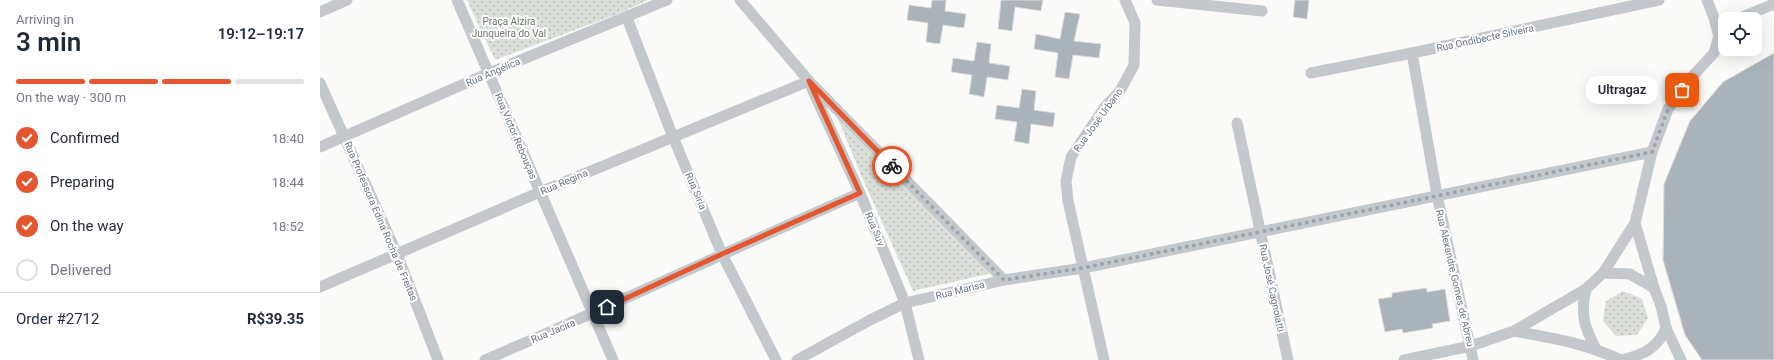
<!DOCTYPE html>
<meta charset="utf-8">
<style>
body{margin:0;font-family:Roboto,sans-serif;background:#f6f6f7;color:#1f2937;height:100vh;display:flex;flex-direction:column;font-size:15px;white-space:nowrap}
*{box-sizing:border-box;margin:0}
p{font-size:13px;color:#747a83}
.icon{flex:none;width:22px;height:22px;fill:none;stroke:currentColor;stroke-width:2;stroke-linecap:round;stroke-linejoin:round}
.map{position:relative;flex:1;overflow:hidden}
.drawer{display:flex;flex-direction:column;background:#fff;width:320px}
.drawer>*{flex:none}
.tools{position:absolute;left:1398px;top:12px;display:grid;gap:8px}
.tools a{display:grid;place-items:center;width:44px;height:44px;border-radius:8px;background:#fff;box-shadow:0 4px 16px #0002;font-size:20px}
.pin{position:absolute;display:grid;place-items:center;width:34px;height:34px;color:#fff;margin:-17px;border-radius:8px;box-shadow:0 2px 6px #0006}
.courier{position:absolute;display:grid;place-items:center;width:40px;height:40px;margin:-20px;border:3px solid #e4572e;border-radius:50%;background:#fff;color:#222;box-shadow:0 1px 5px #0007}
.bubble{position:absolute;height:28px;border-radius:12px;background:#fff;box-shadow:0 4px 16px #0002;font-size:13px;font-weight:600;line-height:28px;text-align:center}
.headline em{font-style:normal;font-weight:600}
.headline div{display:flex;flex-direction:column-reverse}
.headline{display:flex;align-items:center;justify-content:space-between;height:68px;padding:0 16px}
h1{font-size:26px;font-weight:600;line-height:30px}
.bar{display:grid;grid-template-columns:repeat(4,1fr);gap:6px 4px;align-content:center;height:48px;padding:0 16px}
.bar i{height:5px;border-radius:3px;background:#e0e1e3}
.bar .selected{background:#e4572e}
.bar p{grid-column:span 4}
.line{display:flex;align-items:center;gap:10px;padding:0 16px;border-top:1px solid #e0e1e3}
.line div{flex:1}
ol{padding:0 16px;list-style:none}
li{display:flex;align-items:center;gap:12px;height:44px}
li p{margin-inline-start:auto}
li .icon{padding:4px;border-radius:50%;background:#e4572e;color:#fff;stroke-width:4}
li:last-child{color:#747a83}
li i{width:22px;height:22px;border:2px solid #e0e1e3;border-radius:50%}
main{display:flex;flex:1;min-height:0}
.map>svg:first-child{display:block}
.grass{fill:url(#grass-dots)}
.building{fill:#aab3b9;stroke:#dcdcda}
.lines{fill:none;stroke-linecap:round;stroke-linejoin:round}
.minor{stroke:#c3c8cc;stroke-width:11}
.done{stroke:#99a4ac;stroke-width:4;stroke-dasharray:0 7.2}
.route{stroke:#e4572e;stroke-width:5}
.labels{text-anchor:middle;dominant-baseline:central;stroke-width:4;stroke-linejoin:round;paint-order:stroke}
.park-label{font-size:10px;fill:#687a64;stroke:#fff}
.street-label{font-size:10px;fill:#657683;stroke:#fff}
</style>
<main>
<section class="drawer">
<div class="headline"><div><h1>3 min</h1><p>Arriving in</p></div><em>19:12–19:17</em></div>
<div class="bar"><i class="selected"></i><i class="selected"></i><i class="selected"></i><i></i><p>On the way · 300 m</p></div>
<ol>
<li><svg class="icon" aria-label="check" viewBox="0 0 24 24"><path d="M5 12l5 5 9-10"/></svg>Confirmed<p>18:40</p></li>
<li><svg class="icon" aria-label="check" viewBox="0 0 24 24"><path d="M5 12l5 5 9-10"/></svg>Preparing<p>18:44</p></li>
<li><svg class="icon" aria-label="check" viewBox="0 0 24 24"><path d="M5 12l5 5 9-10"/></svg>On the way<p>18:52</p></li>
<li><i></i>Delivered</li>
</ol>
<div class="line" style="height:52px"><div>Order #2712</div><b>R$39.35</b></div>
</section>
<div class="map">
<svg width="1454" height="360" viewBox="0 0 1454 360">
<defs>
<pattern id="grass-dots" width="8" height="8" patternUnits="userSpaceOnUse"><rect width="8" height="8" fill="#dadfd7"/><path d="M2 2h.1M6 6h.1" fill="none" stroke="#b4b9b4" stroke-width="1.8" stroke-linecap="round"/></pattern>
</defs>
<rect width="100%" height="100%" fill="#fafaf8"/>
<g class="grass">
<polygon points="147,0 328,0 300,13 175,60"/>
<polygon points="515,112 672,273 593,291 545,184"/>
<polygon points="1303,291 1322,299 1328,318 1317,335 1296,336 1283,321 1286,301"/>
</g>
<g class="building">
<polygon points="612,0 626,0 625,11 646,14 644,28 623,25 620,44 606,42 608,23 587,20 589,5 611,8"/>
<polygon points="681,0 723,0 721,11 695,7 692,31 678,29"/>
<polygon points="975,0 989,0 987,19 973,17"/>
<polygon points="745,12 760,14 754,41 781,44 779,58 753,55 749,79 735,77 738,53 714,49 716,34 740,39"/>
<polygon points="657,42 671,44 669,63 690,66 688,80 667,77 664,97 649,94 652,75 631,72 633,58 654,61"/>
<polygon points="1454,53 1454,360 1382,360 1365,335 1343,260 1344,184 1370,121 1403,82"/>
<polygon points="702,89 716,91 714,110 735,113 733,127 711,124 709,144 694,141 697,122 675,119 677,105 699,108"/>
<polygon points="1106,288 1107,292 1125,289 1130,321 1112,324 1113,328 1083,333 1082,329 1065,332 1058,299 1072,297 1072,293"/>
</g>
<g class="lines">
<g class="minor">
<polyline points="137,0 293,360"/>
<polyline points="420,0 489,81 684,280"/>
<polyline points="837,0 942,11"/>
<polyline points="0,12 27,0"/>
<polyline points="307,18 353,137 402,254 456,360"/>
<polyline points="1417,19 1454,4"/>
<polyline points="1092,53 1117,195 1153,360"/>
<polyline points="991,73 1092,53 1339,0"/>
<polyline points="0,83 77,254 118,360"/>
<polyline points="492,89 540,193 585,303 599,360"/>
<polyline points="917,123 968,360"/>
<polyline points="0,147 169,73 347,0"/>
<polyline points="1315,223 1334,288 1341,306 1346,328 1361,360"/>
<polyline points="1283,273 1310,274 1334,288"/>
<polyline points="0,287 220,192 489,81"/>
<path d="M1266,289C1260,313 1264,327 1276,349"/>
<path d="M1194,331C1233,338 1264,343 1301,360"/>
<path d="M165,360C291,306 415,248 540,193"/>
<polyline points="477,360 550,320 585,303 684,280 763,268 1332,152"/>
<polyline points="784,360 748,201 746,181 751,157 785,107 800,91 814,65 815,23 805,0"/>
<polyline points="1084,360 1151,346 1194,331 1266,289 1283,273 1315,223 1332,152 1348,109 1369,80 1394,53 1399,36 1394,18 1387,0"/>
<path d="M1302,360C1323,355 1338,348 1346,328"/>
</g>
</g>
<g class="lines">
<polyline class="done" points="572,166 684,280 763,268 1332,152 1348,109 1362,90"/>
<polyline class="route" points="287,307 402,254 540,193 489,81 572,166"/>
</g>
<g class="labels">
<g class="park-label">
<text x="189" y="21">Praça Alzira<tspan x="189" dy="12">Junqueira do Val</tspan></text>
</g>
<g class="street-label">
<text transform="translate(1165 38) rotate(-12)">Rua Ondibecte Silveira</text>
<text transform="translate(173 72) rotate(-23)">Rua Angélica</text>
<text transform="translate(778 120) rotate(-54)">Rua José Urbano</text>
<text transform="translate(196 136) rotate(67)">Rua Victor Rebouças</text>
<text transform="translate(244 182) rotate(-23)">Rua Regina</text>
<text transform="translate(376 191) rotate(67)">Rua Síria</text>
<text transform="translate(61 221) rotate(67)">Rua Professora Edina Rocha de Freitas</text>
<text transform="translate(555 229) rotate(68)">Rua Suv</text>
<text transform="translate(1135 278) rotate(77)">Rua Alexandre Gomes de Abreu</text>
<text transform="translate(952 288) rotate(78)">Rua José Cagnolatti</text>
<text transform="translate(640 290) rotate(-14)">Rua Marisa</text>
<text transform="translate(233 331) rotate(-23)">Rua Jacira</text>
</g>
</g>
</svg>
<div class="tools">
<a><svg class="icon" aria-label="locate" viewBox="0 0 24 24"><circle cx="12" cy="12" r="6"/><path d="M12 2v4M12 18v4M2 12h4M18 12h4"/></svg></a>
</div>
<div class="pin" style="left:1362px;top:90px;background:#ea580c"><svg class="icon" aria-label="bag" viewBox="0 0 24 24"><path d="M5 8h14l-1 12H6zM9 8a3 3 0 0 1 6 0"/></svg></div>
<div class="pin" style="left:287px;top:307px;background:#1f2937"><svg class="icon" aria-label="home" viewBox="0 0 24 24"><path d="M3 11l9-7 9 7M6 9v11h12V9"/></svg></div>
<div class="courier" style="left:572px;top:166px"><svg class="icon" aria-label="bike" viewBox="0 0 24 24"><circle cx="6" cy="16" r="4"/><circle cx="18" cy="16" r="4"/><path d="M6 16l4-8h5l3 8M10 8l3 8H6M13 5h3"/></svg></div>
<div class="bubble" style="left:1266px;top:76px;width:72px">Ultragaz</div>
</div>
</main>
